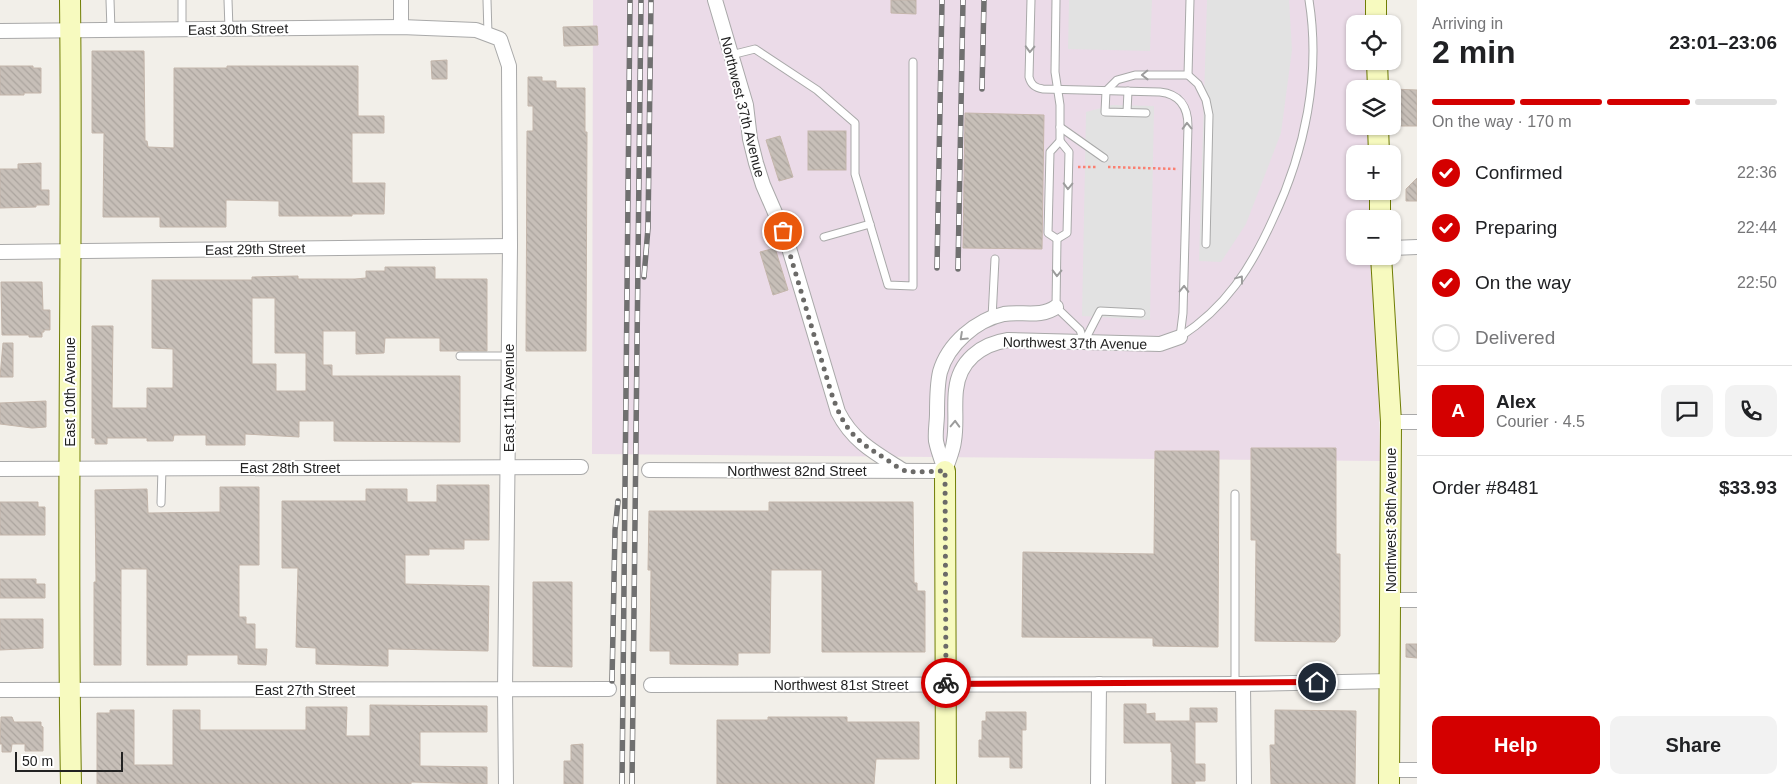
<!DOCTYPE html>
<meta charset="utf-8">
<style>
body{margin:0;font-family:Arial,sans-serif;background:#f2f2f2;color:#202124;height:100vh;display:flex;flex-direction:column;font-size:19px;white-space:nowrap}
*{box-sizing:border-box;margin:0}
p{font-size:16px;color:#757577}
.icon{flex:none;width:28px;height:28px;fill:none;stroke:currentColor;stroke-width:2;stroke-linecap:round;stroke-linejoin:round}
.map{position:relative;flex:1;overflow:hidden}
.details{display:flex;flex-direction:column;background:#fff;width:375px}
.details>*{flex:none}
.controls{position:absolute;left:1346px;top:15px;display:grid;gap:10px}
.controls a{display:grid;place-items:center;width:55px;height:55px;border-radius:10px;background:#fff;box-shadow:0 1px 4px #0004;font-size:25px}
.scale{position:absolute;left:15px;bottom:12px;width:108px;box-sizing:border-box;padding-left:5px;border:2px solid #222;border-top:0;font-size:14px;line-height:18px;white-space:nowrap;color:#222;-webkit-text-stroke:4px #fff;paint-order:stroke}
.pin{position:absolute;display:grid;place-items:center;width:42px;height:42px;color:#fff;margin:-21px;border:2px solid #fff;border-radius:50%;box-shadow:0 1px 5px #0007}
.courier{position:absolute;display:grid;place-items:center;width:50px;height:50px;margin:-25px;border:4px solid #d40000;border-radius:50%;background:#fff;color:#222;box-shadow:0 1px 6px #0007}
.head em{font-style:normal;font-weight:800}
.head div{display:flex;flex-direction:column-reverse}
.head{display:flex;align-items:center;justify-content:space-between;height:85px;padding:0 15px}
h1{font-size:32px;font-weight:800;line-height:38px}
.bar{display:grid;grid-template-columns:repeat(4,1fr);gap:8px 5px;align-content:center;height:60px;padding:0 15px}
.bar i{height:6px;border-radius:4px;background:#e0e0e0}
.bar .selected{background:#d40000}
.bar p{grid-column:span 4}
.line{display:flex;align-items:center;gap:12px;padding:0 15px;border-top:1px solid #e0e0e0}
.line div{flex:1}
.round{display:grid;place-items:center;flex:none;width:52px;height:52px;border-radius:10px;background:#f2f2f2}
ol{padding:0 15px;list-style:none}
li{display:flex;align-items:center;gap:15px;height:55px}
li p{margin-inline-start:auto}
li .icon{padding:5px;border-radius:50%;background:#d40000;color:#fff;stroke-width:4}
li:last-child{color:#757577}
li i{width:28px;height:28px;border:2px solid #e0e0e0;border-radius:50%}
.primary-button{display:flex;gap:10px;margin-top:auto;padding:10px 15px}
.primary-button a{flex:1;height:58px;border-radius:10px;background:#d40000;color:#fff;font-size:20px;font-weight:800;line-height:58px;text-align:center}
.primary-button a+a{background:#f2f2f2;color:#202124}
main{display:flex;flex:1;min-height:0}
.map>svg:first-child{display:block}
.industrial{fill:#ebdbe8}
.parking{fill:#e2e2e2}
.building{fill:url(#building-back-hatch);stroke:#c4b6ab;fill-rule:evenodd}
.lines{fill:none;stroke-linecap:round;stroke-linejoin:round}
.lane-casing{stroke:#a9a9a9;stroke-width:9}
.street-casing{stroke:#a9a9a9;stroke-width:16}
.secondary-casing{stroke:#707d05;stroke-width:22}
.path{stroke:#fa8072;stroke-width:2.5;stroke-dasharray:2.5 2.5;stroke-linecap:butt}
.lane{stroke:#fff;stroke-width:7}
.street{stroke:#fff;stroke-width:14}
.secondary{stroke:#f7fabf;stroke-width:20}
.rail-casing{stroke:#707070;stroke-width:5.5}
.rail{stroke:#fff;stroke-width:4;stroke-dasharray:11;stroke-linecap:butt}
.oneway{stroke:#9c9c9c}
.done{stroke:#6b6a68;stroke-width:5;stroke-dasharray:0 9}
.route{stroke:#d40000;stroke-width:6}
.labels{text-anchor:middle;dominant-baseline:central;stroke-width:4;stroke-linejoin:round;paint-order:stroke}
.street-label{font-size:14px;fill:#222;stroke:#fff}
</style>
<main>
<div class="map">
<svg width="1417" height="784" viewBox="0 0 1417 784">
<defs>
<pattern id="building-back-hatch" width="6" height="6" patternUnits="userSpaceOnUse" patternTransform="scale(1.25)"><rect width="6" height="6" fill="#c7bfb8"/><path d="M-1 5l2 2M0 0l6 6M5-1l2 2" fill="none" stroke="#aba49e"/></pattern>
</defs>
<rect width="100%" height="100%" fill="#f2efe9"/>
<polygon class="industrial" points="593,0 1371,0 1372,24 1355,24 1355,61 1372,61 1373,89 1355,89 1355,126 1374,126 1374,154 1355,154 1355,191 1375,191 1375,219 1355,219 1355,256 1376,256 1380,461 592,454"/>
<g class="parking">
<polygon points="1069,0 1152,0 1150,51 1068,49"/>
<polygon points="1207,0 1289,0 1292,50 1281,133 1246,224 1221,262 1199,261"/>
<polygon points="1112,105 1154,106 1150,320 1082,316 1086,112"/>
</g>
<g class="building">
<polygon points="891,0 916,0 916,14 891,13"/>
<polygon points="597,26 598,45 564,46 563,27"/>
<polygon points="92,51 144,51 145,141 147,141 148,147 174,148 174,68 227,68 227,66 358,66 358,116 384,116 384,133 352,133 352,183 385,183 384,214 352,214 352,216 279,216 279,201 226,200 226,227 160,227 160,217 103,217 104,133 92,133"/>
<polygon points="447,60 447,79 432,79 431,61"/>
<polygon points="0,66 33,66 33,68 41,68 41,93 24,93 24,95 0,95"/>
<polygon points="528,77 542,77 542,81 556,81 556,88 585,88 585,132 587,132 586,351 526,351 527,131 533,131 533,106 528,106"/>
<polygon points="1392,89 1417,90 1417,126 1392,126"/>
<polygon points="965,113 1044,115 1042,249 963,248"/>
<rect x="808" y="131" width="38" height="39"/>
<polygon points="780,136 793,177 779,181 766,140"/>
<polygon points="41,163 41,190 49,190 49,205 36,205 36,207 0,208 0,169 18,169 18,164"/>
<polygon points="1417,178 1417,201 1406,201 1406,189"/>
<polygon points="775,248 788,290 773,295 760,252"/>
<path d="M385,267H435V279H487V351H440V338H385L384,353L356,354V331H323V365H332V376H460V442L334,441V421H299V437L245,434V445H206V435H174L173,441H147V438H107V444H95V438H92V326H113L112,408H147V388H173V349L152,348V280H252V277L298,276V279H355L366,278V271H385ZM252,298H275V353H306V391H276V364H252Z"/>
<polygon points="1,282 42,282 43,310 50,310 50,330 44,330 44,332 42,332 42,337 29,337 29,335 2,335"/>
<polygon points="3,343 13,343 13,377 0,377"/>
<polygon points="46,401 46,427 32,428 0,424 0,403"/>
<polygon points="1251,448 1336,448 1336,554 1340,554 1340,636 1335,642 1255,641 1256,540 1251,540"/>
<polygon points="1155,451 1219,451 1218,647 1153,646 1153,638 1022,637 1023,552 1154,554"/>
<polygon points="437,485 489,485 489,540 464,540 464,549 429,549 429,555 405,555 405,584 489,586 488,651 388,649 388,666 316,664 316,648 296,647 298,568 282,568 282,501 366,501 366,489 407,489 407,502 437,502"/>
<polygon points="220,487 259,487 259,565 239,565 239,617 246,617 246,624 255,624 255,649 267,649 266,665 238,664 238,655 187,655 187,665 147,665 147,569 121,569 121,665 94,665 94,582 96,582 95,490 147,489 148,513 220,512"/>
<polygon points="0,502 38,502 38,507 45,507 45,535 0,535"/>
<polygon points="769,502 913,502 914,583 917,583 917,591 925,591 925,652 822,652 822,570 771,570 770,653 738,653 738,665 670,664 670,651 650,651 651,570 648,570 649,511 769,511"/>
<polygon points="0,579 36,579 36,584 45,584 45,598 0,598"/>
<polygon points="533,582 572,582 572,667 533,666"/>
<polygon points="0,619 43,619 43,648 0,650"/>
<polygon points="1406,644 1417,644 1417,658 1406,657"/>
<polygon points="1124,704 1146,704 1146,714 1155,713 1155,721 1190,721 1190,708 1217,708 1217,722 1195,722 1195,764 1205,764 1205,781 1195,781 1195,784 1172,784 1172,752 1171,752 1171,743 1124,743"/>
<polygon points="370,705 487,706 487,732 420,732 420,766 487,767 487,784 411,782 411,784 97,784 97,713 110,713 110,710 134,710 134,765 173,765 173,710 200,710 200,730 306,730 306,707 347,707 346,736 370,736"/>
<polygon points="1275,710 1356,711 1355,784 1271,784 1270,745 1275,745"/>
<polygon points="986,712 1026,712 1026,730 1022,730 1022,768 1010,768 1010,757 979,757 979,740 982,740 982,721 986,721"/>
<polygon points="1,717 12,717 14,722 41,722 41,726 43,727 43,751 25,751 25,744 12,744 11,752 2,752 2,744 0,744"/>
<polygon points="768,717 847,717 847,722 919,722 919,759 876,759 874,784 717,784 717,720 768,720"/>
<polygon points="583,744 583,784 564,784 564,761 571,761 571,745"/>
</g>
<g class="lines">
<g class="lane-casing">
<g id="lane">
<polyline points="110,0 111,30"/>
<polyline points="182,0 182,29"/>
<polyline points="228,0 229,29"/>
<polyline points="487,0 488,34"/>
<path d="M1031,0L1029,77C1031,85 1035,88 1043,89L1160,92C1179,94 1188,106 1188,126L1183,313L1180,337"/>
<polyline points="1056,0 1055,72 1060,105 1060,141 1050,152 1048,233 1057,239"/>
<polyline points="731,55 755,49 817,90 855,123 855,174 888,285 913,286 913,62"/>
<polyline points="1188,75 1190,0"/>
<polyline points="1127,112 1128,91"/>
<polyline points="1146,113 1105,112 1106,91 1117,80 1135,75 1188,75 1198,84 1206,100 1209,115 1206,244"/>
<polyline points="1060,127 1104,158"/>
<polyline points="824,237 870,224"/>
<polyline points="1057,239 1056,307 1080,330 1084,342"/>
<polyline points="1057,239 1067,233 1069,152 1060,141"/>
<polyline points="992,318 995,259"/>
<path d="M1180,337C1226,307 1251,268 1273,219C1305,151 1321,75 1309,0"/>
<polyline points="1084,342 1100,311 1141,313"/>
<polyline points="460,356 509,356"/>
<polyline points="161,503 162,468"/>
<polyline points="1235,684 1235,494"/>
</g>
</g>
<g class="street-casing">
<g id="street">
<polyline points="401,0 401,27"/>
<path d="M715,0L746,105L750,139L756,163L763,185L786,238L838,412C853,442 877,454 904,471"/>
<polyline points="0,31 401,27 476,30 500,39 509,66 510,246 505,690 506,784"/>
<polyline points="1392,248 1417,247"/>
<polyline points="0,252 510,246"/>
<polyline points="1391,422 1417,422"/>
<polyline points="0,469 581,467"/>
<polyline points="649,470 945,471"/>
<path d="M945,470C942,461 938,451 936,441C935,432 937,422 937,414C937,400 937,385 940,372C948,344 976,320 1004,314C1021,311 1041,318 1056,307"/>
<path d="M945,471C948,461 953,451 954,441C957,424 954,407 956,390C959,361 981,344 1008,340L1160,344L1180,337"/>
<polyline points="1391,600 1417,600"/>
<polyline points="1243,684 1244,784"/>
<polyline points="651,685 1243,684 1390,681"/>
<polyline points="0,690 609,689"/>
<polyline points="1389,770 1417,770"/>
<polyline points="1098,784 1099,684"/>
</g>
</g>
<g class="secondary-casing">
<g id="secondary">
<path d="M70,0C73,261 66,523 71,784"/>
<polyline points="1376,0 1376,24"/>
<polyline points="1377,61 1378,89"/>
<polyline points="1378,126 1379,154"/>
<polyline points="1380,191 1380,219"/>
<polyline points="1381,256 1391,422 1389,784"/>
<polyline points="945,471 946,784"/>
</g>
</g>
<g class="path">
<polyline points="1078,167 1098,167"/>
<polyline points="1108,167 1178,169"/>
</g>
<use href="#lane" class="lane"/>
<use href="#street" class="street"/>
<use href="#secondary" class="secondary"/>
<g class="rail-casing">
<g id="rail">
<polyline points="982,89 984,0"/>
<polyline points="937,268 942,0"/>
<polyline points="958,269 963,0"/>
<polyline points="644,277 648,228 651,0"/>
<polyline points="612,681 615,530 618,501"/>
<polyline points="622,784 630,0"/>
<polyline points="632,784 641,0"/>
</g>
</g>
<use href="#rail" class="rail"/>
</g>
<defs><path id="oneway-chevron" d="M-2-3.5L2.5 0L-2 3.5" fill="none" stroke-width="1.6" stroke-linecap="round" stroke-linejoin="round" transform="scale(1.25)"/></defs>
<g class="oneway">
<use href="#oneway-chevron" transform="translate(1030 49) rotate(92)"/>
<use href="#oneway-chevron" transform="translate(1145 75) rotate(179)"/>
<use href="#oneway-chevron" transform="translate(1187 126) rotate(-91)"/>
<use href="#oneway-chevron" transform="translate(1068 186) rotate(91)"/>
<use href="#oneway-chevron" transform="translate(1057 273) rotate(91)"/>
<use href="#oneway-chevron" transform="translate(1240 279) rotate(-53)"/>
<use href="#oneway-chevron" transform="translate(1184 289) rotate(-89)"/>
<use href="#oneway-chevron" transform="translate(963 337) rotate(137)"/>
<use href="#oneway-chevron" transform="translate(955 424) rotate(-88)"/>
</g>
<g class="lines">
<path class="done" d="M783,231L831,392C843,428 854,440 886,459C892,463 900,470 906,471C919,473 933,471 945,471L946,683"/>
<polyline class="route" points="946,683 946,684 1317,682"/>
</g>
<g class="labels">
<g class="street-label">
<text transform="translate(238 29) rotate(-1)">East 30th Street</text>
<text transform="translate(743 107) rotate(76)">Northwest 37th Avenue</text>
<text transform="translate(255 249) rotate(-1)">East 29th Street</text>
<text transform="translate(1075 343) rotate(1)">Northwest 37th Avenue</text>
<text transform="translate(70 392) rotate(-90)">East 10th Avenue</text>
<text transform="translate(509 398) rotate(-90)">East 11th Avenue</text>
<text x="290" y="468">East 28th Street</text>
<text x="797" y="471">Northwest 82nd Street</text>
<text transform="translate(1391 520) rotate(-90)">Northwest 36th Avenue</text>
<text x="841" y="685">Northwest 81st Street</text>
<text x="305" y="690">East 27th Street</text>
</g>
</g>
</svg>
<div class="controls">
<a><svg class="icon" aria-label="locate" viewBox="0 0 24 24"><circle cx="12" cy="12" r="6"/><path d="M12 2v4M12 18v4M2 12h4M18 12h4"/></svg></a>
<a><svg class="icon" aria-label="layers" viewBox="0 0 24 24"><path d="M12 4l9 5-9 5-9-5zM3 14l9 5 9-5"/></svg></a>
<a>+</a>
<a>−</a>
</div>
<div class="scale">50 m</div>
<div class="pin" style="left:783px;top:231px;background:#ea580c"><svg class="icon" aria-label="bag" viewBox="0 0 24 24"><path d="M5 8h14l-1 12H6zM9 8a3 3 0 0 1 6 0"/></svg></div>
<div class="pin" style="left:1317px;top:682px;background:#1f2937"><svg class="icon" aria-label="home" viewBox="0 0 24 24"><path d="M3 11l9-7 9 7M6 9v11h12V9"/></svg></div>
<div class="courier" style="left:946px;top:683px"><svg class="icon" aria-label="bike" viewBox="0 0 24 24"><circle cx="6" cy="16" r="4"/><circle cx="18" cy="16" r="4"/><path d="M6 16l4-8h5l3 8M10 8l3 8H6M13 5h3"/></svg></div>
</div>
<section class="details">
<div class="head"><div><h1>2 min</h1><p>Arriving in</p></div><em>23:01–23:06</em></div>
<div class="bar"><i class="selected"></i><i class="selected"></i><i class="selected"></i><i></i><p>On the way · 170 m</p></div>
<ol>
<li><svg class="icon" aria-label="check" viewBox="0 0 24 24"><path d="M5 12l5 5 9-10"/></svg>Confirmed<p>22:36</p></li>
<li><svg class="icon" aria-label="check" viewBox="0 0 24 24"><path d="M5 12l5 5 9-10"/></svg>Preparing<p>22:44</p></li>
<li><svg class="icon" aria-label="check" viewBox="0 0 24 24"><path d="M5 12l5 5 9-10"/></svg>On the way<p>22:50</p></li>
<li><i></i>Delivered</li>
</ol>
<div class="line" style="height:90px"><b class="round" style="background:#d40000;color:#fff">A</b><div><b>Alex</b><p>Courier · 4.5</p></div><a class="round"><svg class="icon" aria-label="chat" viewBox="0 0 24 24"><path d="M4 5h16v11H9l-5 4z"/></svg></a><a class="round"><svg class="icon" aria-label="phone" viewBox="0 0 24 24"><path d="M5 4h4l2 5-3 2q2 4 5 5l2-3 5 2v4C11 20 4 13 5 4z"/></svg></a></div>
<div class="line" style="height:65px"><div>Order #8481</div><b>$33.93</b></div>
<div class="primary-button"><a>Help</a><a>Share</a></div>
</section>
</main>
